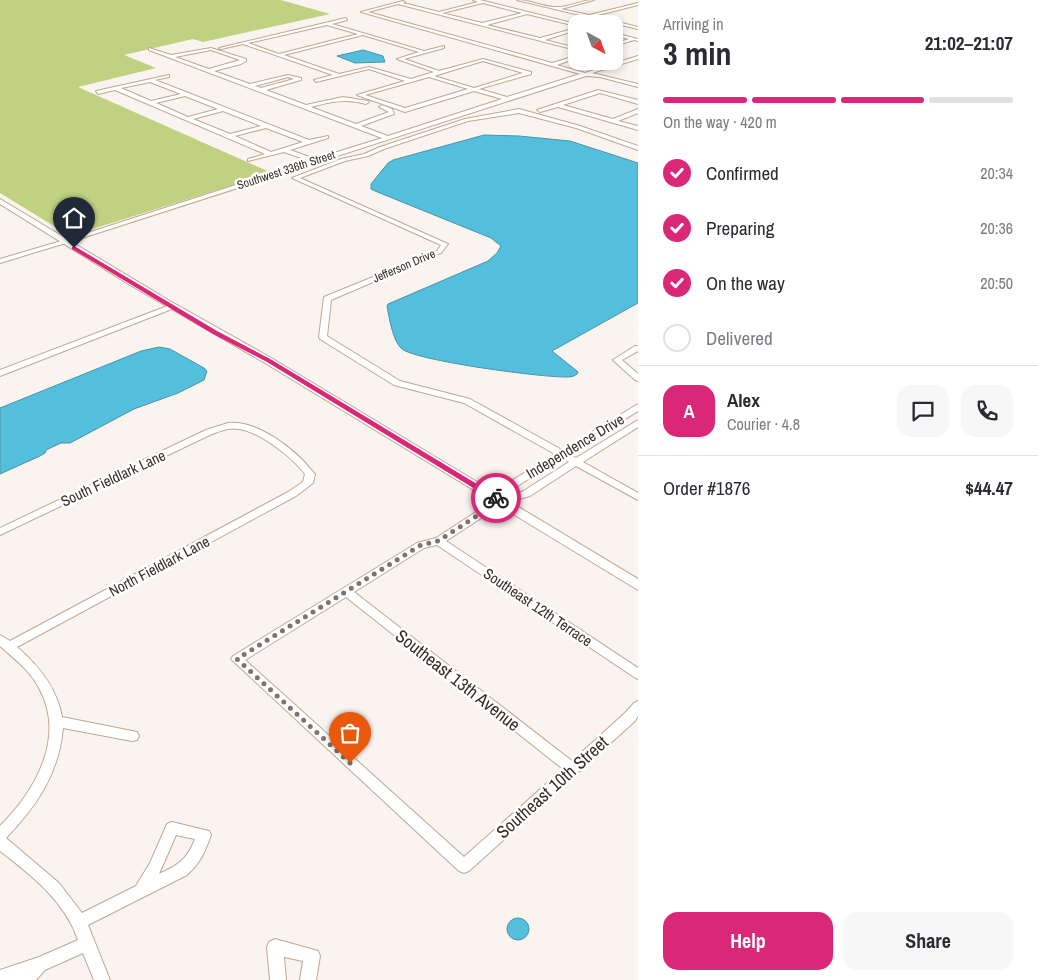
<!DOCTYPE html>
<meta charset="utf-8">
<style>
body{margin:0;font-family:"Archivo Narrow",sans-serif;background:#f7f7f7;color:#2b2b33;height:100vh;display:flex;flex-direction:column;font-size:19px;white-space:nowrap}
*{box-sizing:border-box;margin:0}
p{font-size:16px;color:#7c7c81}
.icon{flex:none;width:28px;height:28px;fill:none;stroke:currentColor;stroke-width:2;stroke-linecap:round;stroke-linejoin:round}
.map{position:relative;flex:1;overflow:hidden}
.drawer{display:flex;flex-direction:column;background:#fff;width:400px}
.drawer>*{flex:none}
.needle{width:32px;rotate:139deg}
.controls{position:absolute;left:568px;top:15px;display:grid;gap:10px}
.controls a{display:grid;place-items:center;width:55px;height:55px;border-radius:10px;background:#fff;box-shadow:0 2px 8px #0003;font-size:25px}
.pin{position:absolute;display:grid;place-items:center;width:42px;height:42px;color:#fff;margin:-51px -21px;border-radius:50% 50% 50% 0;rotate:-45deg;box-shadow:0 0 5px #0007}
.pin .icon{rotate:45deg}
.courier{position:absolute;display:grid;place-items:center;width:50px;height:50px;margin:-25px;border:4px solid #db2777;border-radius:50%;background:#fff;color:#222;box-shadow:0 1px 6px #0007}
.head em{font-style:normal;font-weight:800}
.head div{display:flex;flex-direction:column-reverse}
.head{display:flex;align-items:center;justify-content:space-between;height:85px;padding:0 25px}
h1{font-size:32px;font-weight:800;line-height:38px}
.bar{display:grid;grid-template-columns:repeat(4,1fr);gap:8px 5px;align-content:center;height:60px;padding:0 25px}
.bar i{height:6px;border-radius:4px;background:#e1e1e2}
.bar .selected{background:#db2777}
.bar p{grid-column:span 4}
.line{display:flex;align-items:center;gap:12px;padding:0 25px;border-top:1px solid #e1e1e2}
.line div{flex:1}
.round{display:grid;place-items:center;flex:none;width:52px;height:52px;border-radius:15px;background:#f7f7f7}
ol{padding:0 25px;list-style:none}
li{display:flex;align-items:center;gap:15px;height:55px}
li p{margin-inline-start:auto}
li .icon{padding:5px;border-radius:50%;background:#db2777;color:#fff;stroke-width:4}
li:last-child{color:#7c7c81}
li i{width:28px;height:28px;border:2px solid #e1e1e2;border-radius:50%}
.cta{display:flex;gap:10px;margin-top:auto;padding:10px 25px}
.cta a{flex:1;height:58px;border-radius:15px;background:#db2777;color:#fff;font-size:20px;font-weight:800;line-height:58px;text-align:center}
.cta a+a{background:#f7f7f7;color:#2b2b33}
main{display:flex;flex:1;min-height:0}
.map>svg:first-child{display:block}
.green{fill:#c1d182}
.water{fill:#54bedd;stroke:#4c93a6}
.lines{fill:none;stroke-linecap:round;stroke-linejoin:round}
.minor-casing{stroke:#c2a68f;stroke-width:2}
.tertiary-casing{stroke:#c2a68f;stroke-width:2}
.minor{fill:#fff;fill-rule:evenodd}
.tertiary{fill:#fff;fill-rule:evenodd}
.route{fill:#db2777}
.done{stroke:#7e746d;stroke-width:5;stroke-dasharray:0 9}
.labels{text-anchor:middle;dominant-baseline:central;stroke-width:5;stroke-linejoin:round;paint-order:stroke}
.far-street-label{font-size:12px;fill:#3b2f26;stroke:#fff}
.street-label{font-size:15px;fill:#3b2f26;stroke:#fff}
.near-street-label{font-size:18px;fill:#3b2f26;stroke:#fff}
</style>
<main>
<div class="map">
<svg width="638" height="980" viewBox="0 0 638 980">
<rect width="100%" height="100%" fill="#faf4f0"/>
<polygon class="green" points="0,0 281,0 330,14 203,42 193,39 124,55 156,68 78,87 272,173 70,236 0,193"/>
<g class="water">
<polygon points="363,50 383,56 385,62 355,63 337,56"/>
<path d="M484,135L519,136L570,141L638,163V303L552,351L577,371L578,373C575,376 572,377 568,377C545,378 417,361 402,349C393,342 389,317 387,306L388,304L488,261L497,253L501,246L491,238L375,191L371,189V184L388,163L393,160Z"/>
<polygon points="159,347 170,349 204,368 207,371 204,380 178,393 134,409 70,443 61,443 46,450 45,453 40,456 0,474 0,408 141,351"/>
<circle cx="518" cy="929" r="11"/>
</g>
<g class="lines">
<g class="minor-casing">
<g id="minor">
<path d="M473,0H480L576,24V26L527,14L487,25L540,38L576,28V30L545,40L576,48V50L398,4L368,12L552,63L576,56V58L557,65L585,73L638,56V59L592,73L638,84V87L600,77L586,76L79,239L0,263V259L75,237L310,161L284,152L248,161V159L265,154L115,90L98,94L96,91L169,75V77L155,80L309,140L328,136V138L290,150L315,159L382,138L149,50V48L171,55L211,48L246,59V61L241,64L214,71L250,84L288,75L301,78V80L266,90L306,105L343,97L368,101L369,102L366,104C346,98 330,102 311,107L356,124L389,112L379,107L382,105L392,109L394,114L361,126L388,136L502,99L474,91L405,112L357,95L405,81L369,69L316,82L314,80L333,75L243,44L221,49L219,48L346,18L347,20L332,24L424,51L444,46V48L404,59L439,71L483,59L531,72V74L479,89L507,97L580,74L361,12L403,1L405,2L403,3L439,12L478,2ZM483,3L522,13L482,23L442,13ZM327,25L358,34L279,54L248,43ZM363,35L419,52L397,59L434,72L411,79L369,67L339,74L284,55ZM211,50L240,60L209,69L175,57ZM483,61L523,73L474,88L434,76ZM288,77L294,79L261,88L255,86ZM429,77L468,89L405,108L365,95ZM150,82L181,94L151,101L121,88ZM185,96L218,109L188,117L156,103ZM223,111L261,126L230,134L193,119ZM266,128L303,142L271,152L235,136Z"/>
<path d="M517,0C530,0 543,7 556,7C568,8 581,0 594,0L561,9L589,15L638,3V5L594,16L638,27V29Z"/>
<polygon points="614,33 638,39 638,41 634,40 614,46 614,44 629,39 614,35"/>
<polygon points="598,90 638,100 638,104 600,93 563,105 613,119 638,109 638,113 618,121 638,126 638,130 558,107 540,112 537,110"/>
<path d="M519,109L580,126L638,146V150L576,128L519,113L468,121L384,149L368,156L345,161L300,178L448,244L441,253L331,300L327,336L400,381L470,399L562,450L638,404V411L569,454L576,458L638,420V427L583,462L638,493V500L576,466L530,496L504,503L446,541L638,668V679L634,677L437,545L424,548L354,592L572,761L625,713L634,703L638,701V716L635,721L469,871L464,873L459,871L231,659L233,656L417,543L436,538L496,499L508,483L555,454L464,403L394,385L320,339L319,337L324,297L437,251L441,245L292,178L341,159L364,154L380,147L465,119ZM562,458L569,462L522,492L509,495L516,487ZM346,597L563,769L464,857L245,660Z"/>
<polygon points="170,305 173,305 177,307 0,376 0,370"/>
<polygon points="635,346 638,346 638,351 622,360 638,374 638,381 635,380 613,360"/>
<path d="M228,423C258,420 296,450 313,472L315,474L313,483L296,496L17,647C39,666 57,688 62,717L137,732L139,736L137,740L132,741L63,728C59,773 37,806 6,838L59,883L82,913L136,886L150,863L167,824L172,822L209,831L211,835C205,852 201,862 187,875L88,925L110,980H94L83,953L45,970L36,980H0V970L39,957L78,940C65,901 31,875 0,851V826C36,790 66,737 39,688C30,670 13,658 0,646V635L10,641L288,492L303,482L305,474C292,457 260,432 239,429C229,427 221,431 212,434L0,535V528L206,430ZM176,835L195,839C187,860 178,865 159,874Z"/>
<polygon points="275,939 318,951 320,956 316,980 300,980 303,961 284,957 286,980 270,980 267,947 269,942"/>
</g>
</g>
<g class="tertiary-casing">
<polygon id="tertiary" points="0,199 170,301 273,359 638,579 638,590 265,363 130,285 0,204"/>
</g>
<use href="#minor" class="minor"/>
<use href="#tertiary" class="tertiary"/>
</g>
<polygon class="route" points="72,247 76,247 217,331 272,360 500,498 493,500 267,362 213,334 72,249"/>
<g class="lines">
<polyline class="done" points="350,763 237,659 421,545 438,541 500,501 496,498"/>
</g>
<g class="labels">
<g class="far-street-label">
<text transform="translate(286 170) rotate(-18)">Southwest 336th Street</text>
<text transform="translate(404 266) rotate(-23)">Jefferson Drive</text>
</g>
<g class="street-label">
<text transform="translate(575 446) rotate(-31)">Independence Drive</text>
<text transform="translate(113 478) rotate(-25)">South Fieldlark Lane</text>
<text transform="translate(159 566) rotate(-28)">North Fieldlark Lane</text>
<text transform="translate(538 607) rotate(34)">Southeast 12th Terrace</text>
</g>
<g class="near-street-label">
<text transform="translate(458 680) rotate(38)">Southeast 13th Avenue</text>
<text transform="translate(552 787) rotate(-42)">Southeast 10th Street</text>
</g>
</g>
</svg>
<div class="controls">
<a><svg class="needle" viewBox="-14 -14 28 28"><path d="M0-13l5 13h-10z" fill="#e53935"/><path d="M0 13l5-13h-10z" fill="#7c7c81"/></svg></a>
</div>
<div class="pin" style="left:350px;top:763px;background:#ea580c"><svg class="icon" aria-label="bag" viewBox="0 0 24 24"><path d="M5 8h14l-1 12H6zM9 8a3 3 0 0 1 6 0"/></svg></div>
<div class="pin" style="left:74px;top:248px;background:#1f2937"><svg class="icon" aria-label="home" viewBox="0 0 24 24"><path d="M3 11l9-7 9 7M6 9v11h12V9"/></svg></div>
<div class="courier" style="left:496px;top:498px"><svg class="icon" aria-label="bike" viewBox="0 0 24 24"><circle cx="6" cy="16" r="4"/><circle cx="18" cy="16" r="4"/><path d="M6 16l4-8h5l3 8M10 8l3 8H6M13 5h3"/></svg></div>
</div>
<section class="drawer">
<div class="head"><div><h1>3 min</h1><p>Arriving in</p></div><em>21:02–21:07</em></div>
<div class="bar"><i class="selected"></i><i class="selected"></i><i class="selected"></i><i></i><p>On the way · 420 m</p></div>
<ol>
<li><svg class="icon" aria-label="check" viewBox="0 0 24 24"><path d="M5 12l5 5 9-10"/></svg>Confirmed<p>20:34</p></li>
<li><svg class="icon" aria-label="check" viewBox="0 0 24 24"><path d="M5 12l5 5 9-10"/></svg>Preparing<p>20:36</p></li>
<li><svg class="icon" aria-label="check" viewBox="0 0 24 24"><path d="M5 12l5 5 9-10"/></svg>On the way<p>20:50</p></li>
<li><i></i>Delivered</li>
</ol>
<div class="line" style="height:90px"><b class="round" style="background:#db2777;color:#fff">A</b><div><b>Alex</b><p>Courier · 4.8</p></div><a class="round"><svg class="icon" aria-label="chat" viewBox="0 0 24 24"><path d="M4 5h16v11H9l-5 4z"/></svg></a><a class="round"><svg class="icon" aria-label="phone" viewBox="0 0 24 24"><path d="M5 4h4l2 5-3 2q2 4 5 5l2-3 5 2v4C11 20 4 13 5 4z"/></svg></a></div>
<div class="line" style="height:65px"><div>Order #1876</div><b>$44.47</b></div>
<div class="cta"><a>Help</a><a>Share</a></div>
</section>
</main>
